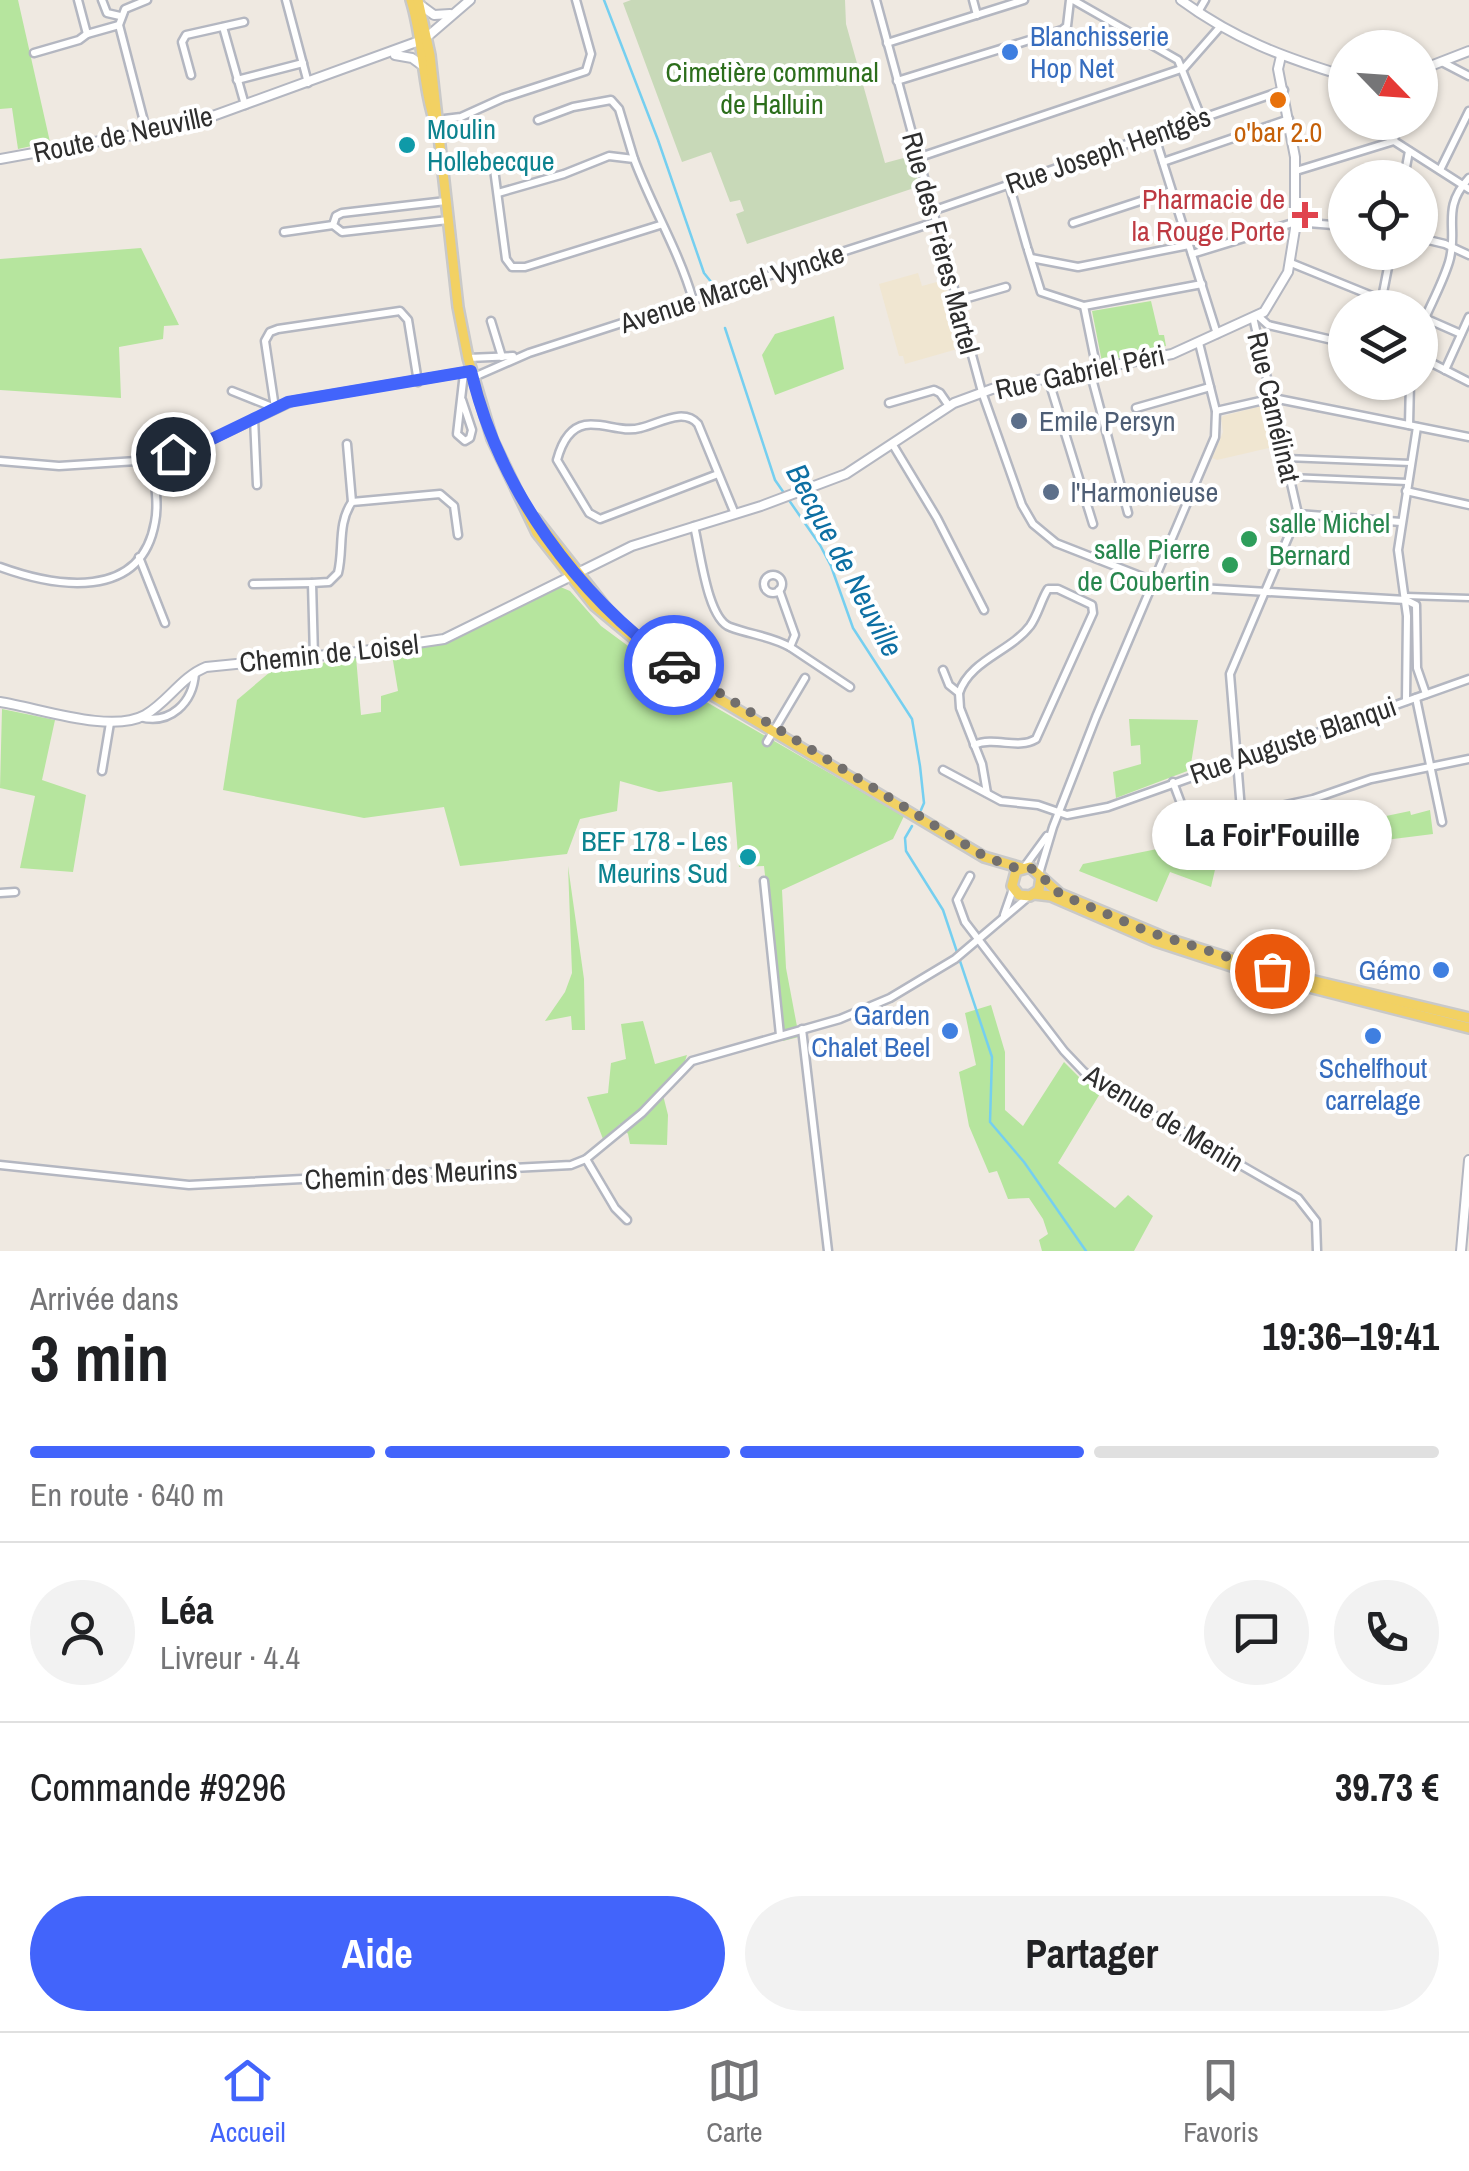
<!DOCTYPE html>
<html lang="fr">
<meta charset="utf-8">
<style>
body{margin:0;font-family:"Archivo Narrow",sans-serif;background:#f2f2f2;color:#202124;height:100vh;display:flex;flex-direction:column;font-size:38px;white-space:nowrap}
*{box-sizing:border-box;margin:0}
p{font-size:32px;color:#757577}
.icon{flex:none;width:55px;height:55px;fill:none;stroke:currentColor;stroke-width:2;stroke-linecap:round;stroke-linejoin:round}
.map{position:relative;height:1251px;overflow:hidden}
.drawer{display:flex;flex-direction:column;background:#fff;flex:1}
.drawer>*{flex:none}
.needle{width:65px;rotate:115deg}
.fabs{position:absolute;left:1328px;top:30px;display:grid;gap:20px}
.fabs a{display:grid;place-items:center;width:110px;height:110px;border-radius:50%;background:#fff;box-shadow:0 2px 8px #0004;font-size:50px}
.pin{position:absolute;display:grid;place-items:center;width:85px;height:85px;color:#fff;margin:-42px;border:5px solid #fff;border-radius:50%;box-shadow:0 2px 10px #0007}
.courier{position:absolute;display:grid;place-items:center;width:100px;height:100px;margin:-50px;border:8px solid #4264fb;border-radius:50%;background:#fff;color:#222;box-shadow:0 2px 12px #0007}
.bubble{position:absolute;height:70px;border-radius:35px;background:#fff;box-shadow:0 2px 8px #0004;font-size:32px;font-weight:700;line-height:70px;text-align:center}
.overview em{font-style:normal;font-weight:700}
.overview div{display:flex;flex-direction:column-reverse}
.overview{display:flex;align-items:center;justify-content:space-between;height:170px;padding:0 30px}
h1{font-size:65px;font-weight:700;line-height:75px}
.bar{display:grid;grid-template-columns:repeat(4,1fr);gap:15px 10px;align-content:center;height:120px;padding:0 30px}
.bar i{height:12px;border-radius:8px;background:#e0e0e0}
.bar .selected{background:#4264fb}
.bar p{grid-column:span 4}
.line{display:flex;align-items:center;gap:25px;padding:0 30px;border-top:2px solid #e0e0e0}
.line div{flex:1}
.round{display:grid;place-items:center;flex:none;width:105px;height:105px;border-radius:52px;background:#f2f2f2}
.cta{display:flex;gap:20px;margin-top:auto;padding:20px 30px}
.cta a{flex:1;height:115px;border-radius:60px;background:#4264fb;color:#fff;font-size:40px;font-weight:700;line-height:115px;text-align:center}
.cta a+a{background:#f2f2f2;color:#202124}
.menu{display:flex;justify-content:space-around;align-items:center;height:140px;border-top:2px solid #e0e0e0;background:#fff;font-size:28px;color:#757577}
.menu a{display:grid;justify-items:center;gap:5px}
.menu .selected{color:#4264fb}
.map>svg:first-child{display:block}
.education{fill:#f0e6d1}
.green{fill:#b6e59e}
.cemetery{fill:#c8d9b8}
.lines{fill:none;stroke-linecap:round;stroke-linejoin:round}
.stream{stroke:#75cff0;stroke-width:2.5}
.pedestrian-casing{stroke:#b4b7c1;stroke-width:9}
.minor-casing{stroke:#b4b7c1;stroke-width:11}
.tertiary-casing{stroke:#b4b7c1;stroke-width:12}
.secondary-casing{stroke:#b4b7c1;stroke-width:12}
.primary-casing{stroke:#c9c9c9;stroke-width:14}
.pedestrian{stroke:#fff;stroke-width:4}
.minor{stroke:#fff;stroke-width:6}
.tertiary{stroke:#fff;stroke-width:8}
.secondary{stroke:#fff;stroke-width:8}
.primary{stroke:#f2d163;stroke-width:9}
.done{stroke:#726f6d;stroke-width:10;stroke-dasharray:0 18}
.route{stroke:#4264fb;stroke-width:12}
.shop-dot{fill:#3f7fe0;stroke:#fff;stroke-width:4}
.food-dot{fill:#e8710a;stroke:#fff;stroke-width:4}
.culture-dot{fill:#0f9aa8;stroke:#fff;stroke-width:4}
.health-dot{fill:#e0444e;stroke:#fff;stroke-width:4}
.service-dot{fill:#5c6f8a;stroke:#fff;stroke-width:4}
.leisure-dot{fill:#2e9e5b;stroke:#fff;stroke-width:4}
.labels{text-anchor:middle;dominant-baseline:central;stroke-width:8;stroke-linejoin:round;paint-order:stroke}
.shop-label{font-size:28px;fill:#366cbe;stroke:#fff;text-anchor:end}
.park-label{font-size:28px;fill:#2c6e1b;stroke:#fff}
.culture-label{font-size:28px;fill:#0d838f;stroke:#fff;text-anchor:start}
.food-label{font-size:28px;fill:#c56008;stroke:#fff}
.street-label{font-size:28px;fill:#2e2e2e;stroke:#fff}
.health-label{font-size:28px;fill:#be3a42;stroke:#fff;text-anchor:end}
.service-label{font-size:28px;fill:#4e5e75;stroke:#fff;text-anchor:start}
.leisure-label{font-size:28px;fill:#27864d;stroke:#fff;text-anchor:start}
.water-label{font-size:30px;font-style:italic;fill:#0d6fa3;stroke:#fff}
</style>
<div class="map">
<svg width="1469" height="1251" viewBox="0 0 1469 1251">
<rect width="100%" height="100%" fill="#efe9e1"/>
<g class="education">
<polygon points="918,273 922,286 944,280 961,348 905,364 903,356 899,356 879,284"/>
<polygon points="1265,405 1277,446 1217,460 1212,458 1223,432 1221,418 1223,416"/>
</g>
<g class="green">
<polygon points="0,0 18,0 50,142 18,149 12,108 0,109"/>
<polygon points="141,248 179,325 164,326 163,339 119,347 121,398 0,390 0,259"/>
<polygon points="1151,301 1159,335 1164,335 1166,346 1102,362 1092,311"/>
<polygon points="834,316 844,369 775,395 762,355 775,334"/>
<polygon points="558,586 570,591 601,626 696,696 904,816 893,839 782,890 786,968 799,1037 783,1041 764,866 739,867 732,782 659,792 620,781 617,811 580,819 567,854 460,866 444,807 364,818 223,790 237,700 270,672 356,657 361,715 381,712 381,696 398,691 392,655 444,643"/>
<polygon points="2,709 55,720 42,780 86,795 73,872 20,868 35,796 0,788"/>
<polygon points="1129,719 1198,720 1190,770 1116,798 1113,772 1141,764 1140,745 1131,746"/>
<polygon points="1430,810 1433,834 1217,861 1211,887 1170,872 1157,902 1079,871 1083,864 1177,845 1180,849 1237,847 1410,811 1411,815"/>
<polygon points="568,866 584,979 585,1030 572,1030 571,1016 545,1021 565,992 572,973"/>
<polygon points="991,1005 1005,1052 1005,1110 1023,1126 1064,1062 1083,1081 1101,1092 1058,1163 1115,1208 1128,1195 1153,1216 1134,1251 1042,1251 1039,1240 1048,1234 1043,1219 1029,1198 1008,1199 997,1171 989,1173 969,1126 959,1072 976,1065 965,1013"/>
<polygon points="643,1021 655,1064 687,1055 684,1064 662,1091 668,1115 667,1145 630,1144 628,1134 620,1124 603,1139 587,1097 608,1093 611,1063 626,1059 621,1024"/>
</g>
<polygon class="cemetery" points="631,0 845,0 846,24 885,163 911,156 920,186 747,244 736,214 744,211 740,200 730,202 711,152 682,162 623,3"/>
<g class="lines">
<g class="stream">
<polyline points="604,0 658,140 704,273 712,283"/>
<polyline points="725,328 775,480 820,545 831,566 853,628 912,719 920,766 924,803 921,810"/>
<polyline points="912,826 905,838 906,851 943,910 992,1057 990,1122 1024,1162 1086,1251"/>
</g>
<g class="pedestrian-casing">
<g id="pedestrian">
<polyline points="1286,458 1411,463"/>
<polyline points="1290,477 1407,482"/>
<polyline points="1406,596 1469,598"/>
</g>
</g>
<g class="minor-casing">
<g id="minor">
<polyline points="78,0 87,34 119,25"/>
<polyline points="102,0 107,13 120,16"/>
<polyline points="147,0 125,9 119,25 147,133"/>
<polyline points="286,0 308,83"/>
<polyline points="876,0 982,392 1022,505 1033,524 1056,543 1166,586 1406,600"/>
<polyline points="973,0 977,15"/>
<polyline points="1073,0 1178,60 1201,117"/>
<polyline points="1198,12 1205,0"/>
<polyline points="223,27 245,105"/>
<polyline points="887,43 1024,0"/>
<polyline points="34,53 79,40 87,34"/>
<polyline points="1444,63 1469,76"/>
<polyline points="191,75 182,42 186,35 244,22"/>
<polyline points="237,80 303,63"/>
<polyline points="897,81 1062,30 1067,26 1070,0"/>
<polyline points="436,120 461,117 503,98 586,71 591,54 576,0"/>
<polyline points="538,120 573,107 611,100 619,109 634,159"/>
<polyline points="1154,134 1217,334"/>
<polyline points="1394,141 1469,189"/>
<polyline points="1394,141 1397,122"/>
<polyline points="917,158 1184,68 1220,27"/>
<polyline points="1163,162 1289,119"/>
<polyline points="494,169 506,259 512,267 525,267 660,225"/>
<polyline points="1440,170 1469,111"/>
<polyline points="1296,171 1394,141"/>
<polyline points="1404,178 1409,151"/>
<polyline points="1009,184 1027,247"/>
<path d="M498,193L564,174L609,156L634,159C652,207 679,251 693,300"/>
<polyline points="446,201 342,213 336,216 333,225 342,232 448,220"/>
<polyline points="932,211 1284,90"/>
<polyline points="1073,223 1171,191"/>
<polyline points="284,232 333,225"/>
<polyline points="1420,238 1445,244 1469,255"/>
<polyline points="1028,250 1041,292 1084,306"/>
<polyline points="1192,254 1296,222 1345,226"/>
<polyline points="1031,258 1078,267 1189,245"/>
<polyline points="1291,263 1402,308"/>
<polyline points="1382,298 1391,252"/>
<polyline points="957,301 1006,287"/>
<polyline points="1084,306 1202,284"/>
<polyline points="1084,306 1097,370"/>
<polyline points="1257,315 1268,325 1345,343"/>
<polyline points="1420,316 1461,334"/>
<polyline points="1253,317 1298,514"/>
<polyline points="491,321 502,357"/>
<path d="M1420,330C1429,307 1442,285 1449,262C1459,229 1440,209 1469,178"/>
<polyline points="1420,357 1469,382"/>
<polyline points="468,358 513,356"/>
<polyline points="1445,370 1469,317"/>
<polyline points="1090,371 1128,513"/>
<polyline points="474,377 529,353 935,222"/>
<polyline points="1048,378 1093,524"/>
<polyline points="232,391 275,408"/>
<polyline points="462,400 472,430 470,438 465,441 457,434 464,373"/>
<polyline points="889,403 934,390 940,393 949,406"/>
<polyline points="275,408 265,341 270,332 278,329 400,311 408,320 418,382"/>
<polyline points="1136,408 1210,387"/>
<polyline points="1216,411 1273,398 1469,437"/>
<polyline points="254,418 257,485"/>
<polyline points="1409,425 1410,382"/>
<polyline points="347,444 352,502"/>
<polyline points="893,445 937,518 984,610"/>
<polyline points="0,461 59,466 152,460 202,444 293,401 471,371"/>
<path d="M718,474L600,519L589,513L557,460C561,445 569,428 585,425C603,422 622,433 640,428C659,424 683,407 698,424L735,514"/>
<polyline points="1406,491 1469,505"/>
<polyline points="1298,514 1230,674 1241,810 1249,813 1313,799 1371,779 1469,759"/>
<polyline points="1298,514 1401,522"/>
<path d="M694,526C700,549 707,619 730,627C751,635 771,636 790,647"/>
<polyline points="139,557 165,623"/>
<path d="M0,567C55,587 141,602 155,522C159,502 154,480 152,460"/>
<circle cx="773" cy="584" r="9"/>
<polyline points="253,584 312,583"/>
<polyline points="779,590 795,635 790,647 850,687"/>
<polyline points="1406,600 1416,605 1417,668 1426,694"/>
<path d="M314,657L312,583L329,582L338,573C344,549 337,524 352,502L440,494L454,506L458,535"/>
<polyline points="943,670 949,685 959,693 960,708 982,764 987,793"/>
<path d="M959,693C970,660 1010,652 1030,626C1038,615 1041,600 1048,589H1058L1092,605L1093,613L1036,739C1018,750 995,736 974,745"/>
<polyline points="1416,698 1442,822"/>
<polyline points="1406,701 1407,616 1398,550 1417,427"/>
<path d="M140,717C170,725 193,703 195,673"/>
<polyline points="767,742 805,678"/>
<polyline points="943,770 1001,801 1038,805 1067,815 1108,807 1469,679"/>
<polyline points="102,771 110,723"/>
<polyline points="1173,782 1188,822"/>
<polyline points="1025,866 1047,836"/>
<polyline points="1039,874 1053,827 1096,717 1215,437 1216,411 1199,343"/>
<polyline points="970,876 957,900 965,922 1064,1051 1084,1072 1100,1084 1298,1198 1316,1221 1317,1251"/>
<polyline points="764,881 780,1035"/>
<polyline points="0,893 15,892"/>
<polyline points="1004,915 1013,889"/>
<polyline points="802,1029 828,1251"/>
<polyline points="586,1159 615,1208 627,1220"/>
<polyline points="0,1165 189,1185 571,1165 586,1159 642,1113 692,1061 840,1019 890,998 955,959 1028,897"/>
</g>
</g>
<g class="tertiary-casing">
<g id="tertiary">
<path d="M1181,0C1234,39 1283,57 1345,76"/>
<polyline points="419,4 434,15 450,14"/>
<polyline points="427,37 470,0"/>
<polyline points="1420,70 1469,51"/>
<path d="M0,702C39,708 111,734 145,715C168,702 181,677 206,667L357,652L444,639L632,546L761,506L846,474L954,403L992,389L1172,354L1264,312L1288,272L1295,229V157L1278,69L1281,56"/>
</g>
</g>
<g class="secondary-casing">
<g id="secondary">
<polyline points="395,55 412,58 423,66"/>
<polyline points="0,159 188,125 422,40"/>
<polyline points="1461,1251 1469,1160"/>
</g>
</g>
<g class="primary-casing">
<g id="primary">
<path d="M411,0C424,41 422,88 437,128"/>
<polyline points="418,0 430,55 458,307 468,358 492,439 537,533 594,605 677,674 984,857 1022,868"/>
<polyline points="536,519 610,613"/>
<polyline points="1041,877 1039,890 1030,896 1019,895 1012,886 1016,871 1030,867 1060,894 1168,939 1260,968 1469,1018"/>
<polyline points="1034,894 1051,896 1155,941 1250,972 1469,1028"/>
</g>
</g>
<use href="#pedestrian" class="pedestrian"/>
<use href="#minor" class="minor"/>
<use href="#tertiary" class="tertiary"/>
<use href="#secondary" class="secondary"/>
<use href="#primary" class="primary"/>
</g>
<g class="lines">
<polyline class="done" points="674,665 984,856 1012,867 1034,869 1060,894 1149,932 1272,971"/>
<path class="route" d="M173,454L210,440L288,402L471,371C499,490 576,594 674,665"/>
</g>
<g class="shop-dot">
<circle cx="1010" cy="52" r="10"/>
<circle cx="1441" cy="970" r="10"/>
<circle cx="950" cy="1031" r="10"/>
<circle cx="1373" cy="1036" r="10"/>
</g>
<circle class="food-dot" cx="1278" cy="100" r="10"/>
<g class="culture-dot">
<circle cx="407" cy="145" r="10"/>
<circle cx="748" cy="857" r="10"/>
</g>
<path class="health-dot" d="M1300 200h10v10h10v10h-10v10h-10v-10h-10v-10h10z"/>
<g class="service-dot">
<circle cx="1019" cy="421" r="10"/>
<circle cx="1051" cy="492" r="10"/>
</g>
<g class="leisure-dot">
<circle cx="1249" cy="539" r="10"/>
<circle cx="1230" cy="565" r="10"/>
</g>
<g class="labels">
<g class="shop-label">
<text x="1030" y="36" text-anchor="start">Blanchisserie<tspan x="1030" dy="32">Hop Net</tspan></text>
<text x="1421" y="970">Gémo</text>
<text x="930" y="1015">Garden<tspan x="930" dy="32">Chalet Beel</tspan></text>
<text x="1373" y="1068" text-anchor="middle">Schelfhout<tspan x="1373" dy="32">carrelage</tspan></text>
</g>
<g class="park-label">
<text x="772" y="72">Cimetière communal<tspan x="772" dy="32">de Halluin</tspan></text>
</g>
<g class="culture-label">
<text x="427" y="129">Moulin<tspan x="427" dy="32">Hollebecque</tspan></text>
<text x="728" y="841" text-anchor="end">BEF 178 - Les<tspan x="728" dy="32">Meurins Sud</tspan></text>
</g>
<g class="food-label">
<text x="1278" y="132">o'bar 2.0</text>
</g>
<g class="street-label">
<text transform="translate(123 134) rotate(-12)">Route de Neuville</text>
<text transform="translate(1108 150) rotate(-19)">Rue Joseph Hentgès</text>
<text transform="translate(941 243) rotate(75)">Rue des Frères Martel</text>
<text transform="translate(732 288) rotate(-18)">Avenue Marcel Vyncke</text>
<text transform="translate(1080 372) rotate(-12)">Rue Gabriel Péri</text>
<text transform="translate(1274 407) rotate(77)">Rue Camélinat</text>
<text transform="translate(329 653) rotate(-6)">Chemin de Loisel</text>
<text transform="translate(1293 740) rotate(-19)">Rue Auguste Blanqui</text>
<text transform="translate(1164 1118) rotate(31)">Avenue de Menin</text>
<text transform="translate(411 1174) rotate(-3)">Chemin des Meurins</text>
</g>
<g class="health-label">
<text x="1285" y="199">Pharmacie de<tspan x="1285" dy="32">la Rouge Porte</tspan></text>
</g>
<g class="service-label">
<text x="1039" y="421">Emile Persyn</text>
<text x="1071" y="492">l'Harmonieuse</text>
</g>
<g class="leisure-label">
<text x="1269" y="523">salle Michel<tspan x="1269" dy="32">Bernard</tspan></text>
<text x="1210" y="549" text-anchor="end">salle Pierre<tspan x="1210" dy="32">de Coubertin</tspan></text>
</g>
<g class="water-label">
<text transform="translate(845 560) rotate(62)">Becque de Neuville</text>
</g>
</g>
</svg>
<div class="fabs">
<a><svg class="needle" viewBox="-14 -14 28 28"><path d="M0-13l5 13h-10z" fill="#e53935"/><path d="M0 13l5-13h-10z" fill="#757577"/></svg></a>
<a><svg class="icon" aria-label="locate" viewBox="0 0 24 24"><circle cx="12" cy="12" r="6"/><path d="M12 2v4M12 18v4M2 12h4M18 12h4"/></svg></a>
<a><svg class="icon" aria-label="layers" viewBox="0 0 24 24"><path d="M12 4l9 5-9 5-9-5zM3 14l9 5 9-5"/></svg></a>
</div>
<div class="pin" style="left:1272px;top:971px;background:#ea580c"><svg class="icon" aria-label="bag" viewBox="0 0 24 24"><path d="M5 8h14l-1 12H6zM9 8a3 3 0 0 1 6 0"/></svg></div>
<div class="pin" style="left:173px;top:454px;background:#1f2937"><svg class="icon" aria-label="home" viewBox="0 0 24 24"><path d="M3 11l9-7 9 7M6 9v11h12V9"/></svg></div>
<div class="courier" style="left:674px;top:665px"><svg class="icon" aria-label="car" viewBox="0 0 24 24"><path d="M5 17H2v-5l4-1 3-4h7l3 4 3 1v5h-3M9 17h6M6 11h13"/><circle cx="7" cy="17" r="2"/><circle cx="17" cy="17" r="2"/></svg></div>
<div class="bubble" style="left:1152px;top:800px;width:240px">La Foir'Fouille</div>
</div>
<section class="drawer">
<div class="overview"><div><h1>3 min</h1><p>Arrivée dans</p></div><em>19:36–19:41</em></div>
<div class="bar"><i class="selected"></i><i class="selected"></i><i class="selected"></i><i></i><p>En route · 640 m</p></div>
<div class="line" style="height:180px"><a class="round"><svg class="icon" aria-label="person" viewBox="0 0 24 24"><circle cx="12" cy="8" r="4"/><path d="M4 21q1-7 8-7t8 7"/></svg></a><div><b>Léa</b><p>Livreur · 4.4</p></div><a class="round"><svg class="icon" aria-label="chat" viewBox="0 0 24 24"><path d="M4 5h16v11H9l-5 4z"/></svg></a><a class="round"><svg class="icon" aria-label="phone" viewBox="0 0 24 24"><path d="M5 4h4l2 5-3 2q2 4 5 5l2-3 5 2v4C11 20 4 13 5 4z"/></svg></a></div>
<div class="line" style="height:130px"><div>Commande #9296</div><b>39.73 €</b></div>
<div class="cta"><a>Aide</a><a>Partager</a></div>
</section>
<nav class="menu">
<a class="selected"><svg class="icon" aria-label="home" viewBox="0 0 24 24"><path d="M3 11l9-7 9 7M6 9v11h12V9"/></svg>Accueil</a>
<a><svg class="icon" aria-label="map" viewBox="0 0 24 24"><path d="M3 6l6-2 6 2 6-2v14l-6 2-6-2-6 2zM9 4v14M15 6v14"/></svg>Carte</a>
<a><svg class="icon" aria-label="saved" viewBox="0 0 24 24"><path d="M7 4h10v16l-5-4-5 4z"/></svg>Favoris</a>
</nav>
